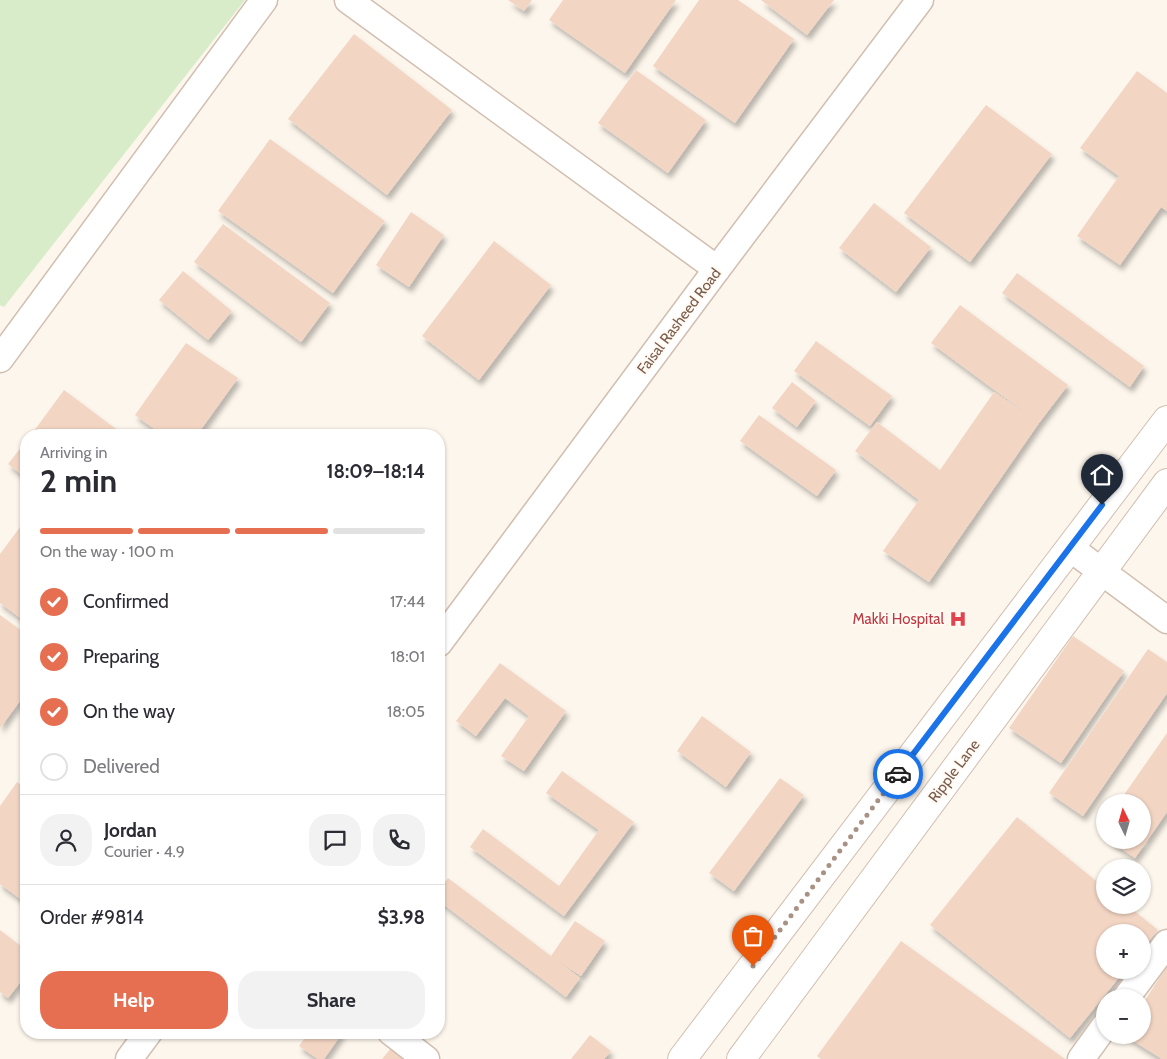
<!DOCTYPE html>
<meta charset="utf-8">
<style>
body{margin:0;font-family:Cabin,sans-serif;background:#f2f2f3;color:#2b2b33;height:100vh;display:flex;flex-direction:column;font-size:19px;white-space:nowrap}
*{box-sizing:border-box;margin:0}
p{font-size:16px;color:#7c7c81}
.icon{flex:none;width:28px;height:28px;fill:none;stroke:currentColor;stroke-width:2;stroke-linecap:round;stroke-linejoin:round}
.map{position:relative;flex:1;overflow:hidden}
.sheet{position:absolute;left:20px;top:429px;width:425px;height:610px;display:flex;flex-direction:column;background:#fff;border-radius:20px;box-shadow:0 1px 4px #0004}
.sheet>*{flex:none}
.needle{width:32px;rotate:355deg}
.tools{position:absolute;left:1096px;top:794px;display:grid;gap:10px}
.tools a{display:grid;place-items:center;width:55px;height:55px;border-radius:50%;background:#fff;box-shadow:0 1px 4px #0004;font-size:25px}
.pin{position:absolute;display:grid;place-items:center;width:42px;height:42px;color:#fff;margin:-51px -21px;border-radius:50% 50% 50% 0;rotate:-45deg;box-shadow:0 0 5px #0007}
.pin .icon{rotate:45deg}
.courier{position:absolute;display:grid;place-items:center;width:50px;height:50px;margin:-25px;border:4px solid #1a73e8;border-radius:50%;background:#fff;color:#222;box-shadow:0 1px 6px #0007}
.summary em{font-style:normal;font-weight:700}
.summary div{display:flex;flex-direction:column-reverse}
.summary{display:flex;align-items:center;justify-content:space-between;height:85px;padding:0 20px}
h1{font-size:32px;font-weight:700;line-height:38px}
.bar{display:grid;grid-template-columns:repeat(4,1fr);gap:8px 5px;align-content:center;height:60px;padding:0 20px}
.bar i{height:6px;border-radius:4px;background:#e1e1e2}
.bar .active{background:#e76f51}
.bar p{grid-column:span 4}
.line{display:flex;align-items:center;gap:12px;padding:0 20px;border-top:1px solid #e1e1e2}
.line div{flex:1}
.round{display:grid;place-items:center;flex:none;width:52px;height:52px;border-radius:20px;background:#f2f2f3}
ol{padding:0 20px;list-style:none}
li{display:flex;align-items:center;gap:15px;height:55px}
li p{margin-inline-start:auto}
li .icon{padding:5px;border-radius:50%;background:#e76f51;color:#fff;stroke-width:4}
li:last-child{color:#7c7c81}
li i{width:28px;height:28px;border:2px solid #e1e1e2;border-radius:50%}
.button{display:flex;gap:10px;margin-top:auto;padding:10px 20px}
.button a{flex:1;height:58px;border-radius:20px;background:#e76f51;color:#fff;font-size:20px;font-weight:700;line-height:58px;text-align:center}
.button a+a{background:#f2f2f3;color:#2b2b33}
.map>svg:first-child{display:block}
.green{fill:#d8ecc9}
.building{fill:#f3d5c3;filter:url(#shadow)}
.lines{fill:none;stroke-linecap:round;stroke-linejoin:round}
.minor-casing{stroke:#d1beb0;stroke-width:29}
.tertiary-casing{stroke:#d1beb0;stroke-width:30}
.minor{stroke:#fff;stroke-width:26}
.tertiary{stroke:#fff;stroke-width:28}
.done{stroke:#a89285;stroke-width:5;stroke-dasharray:0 9}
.route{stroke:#1a73e8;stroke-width:6}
.labels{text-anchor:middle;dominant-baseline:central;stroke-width:4;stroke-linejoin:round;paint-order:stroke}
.street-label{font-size:15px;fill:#7a5c4d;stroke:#fffaf3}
.health-label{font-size:15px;fill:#be3a42;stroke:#fffaf3;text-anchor:end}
</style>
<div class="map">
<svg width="1167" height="1059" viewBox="0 0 1167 1059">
<defs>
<filter id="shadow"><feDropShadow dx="3" dy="5.5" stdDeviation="2.5" flood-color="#0004"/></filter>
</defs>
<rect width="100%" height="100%" fill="#fdf6ec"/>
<polygon class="green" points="0,0 245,0 4,307 0,305"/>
<g class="building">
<polygon points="508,0 532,0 524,11"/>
<polygon points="563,0 676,0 625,73 549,20"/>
<polygon points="699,0 738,0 794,39 735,123 653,66"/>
<polygon points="761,0 834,0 807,35"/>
<polygon points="354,34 452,110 387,195 288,119"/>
<polygon points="636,70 706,120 668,173 598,123"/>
<polygon points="1137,71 1167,93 1167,211 1161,207 1120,265 1077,236 1119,176 1080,148"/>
<polygon points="986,105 1052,154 970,262 904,213"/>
<polygon points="270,139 385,221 333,293 218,211"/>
<polygon points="874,203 931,247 896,292 839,248"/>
<polygon points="411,212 444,235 409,287 376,265"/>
<polygon points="223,224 330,303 301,342 194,262"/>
<polygon points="494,241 551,285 479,380 422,336"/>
<polygon points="183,271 232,311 208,340 159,300"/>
<polygon points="1017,273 1144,366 1130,387 1002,293"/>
<polygon points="960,305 1068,385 1039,423 929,582 883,551 919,500 855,451 877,422 940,470 994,392 1027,414 931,343"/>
<polygon points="816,341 892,396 870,426 794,371"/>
<polygon points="186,343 238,378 197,435 163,435 135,415"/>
<polygon points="792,382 816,401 797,427 772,408"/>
<polygon points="64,390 124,435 31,435"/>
<polygon points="759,415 836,470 817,496 740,441"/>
<polygon points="26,441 26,478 8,464"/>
<polygon points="26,519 26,622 0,603 0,554"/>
<polygon points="0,615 26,634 26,693 0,728"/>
<polygon points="1073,636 1124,671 1061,763 1009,728"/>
<polygon points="1148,649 1167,662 1167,693 1083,816 1049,793"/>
<polygon points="500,663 566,711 524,771 501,756 529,716 505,698 476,736 456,721"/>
<polygon points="702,716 751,752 726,787 677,751"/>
<polygon points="1167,733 1167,812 1135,858 1108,840 1142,840 1142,802 1119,802"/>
<polygon points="562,771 634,822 564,916 470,847 483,829 559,886 599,830 546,793"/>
<polygon points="780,778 804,795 734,891 709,873"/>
<polygon points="17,782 26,789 26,903 0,884 0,806"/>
<polygon points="1017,817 1105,888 1105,905 1127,905 1158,930 1142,949 1142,932 1105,932 1105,970 1125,970 1070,1038 930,925"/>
<polygon points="448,878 551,956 575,921 605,941 581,976 558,961 580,978 566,997 439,901 439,890"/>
<polygon points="0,930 26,950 26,975 8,998 0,992"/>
<polygon points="901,941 1065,1059 821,1059 817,1056"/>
<polygon points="1167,966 1167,1059 1162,1059 1124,1035 1142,1035 1142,1005"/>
<polygon points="309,1032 343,1032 324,1059 318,1059 299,1046"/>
<polygon points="590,1035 611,1051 604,1059 571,1059"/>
<polygon points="392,1047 407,1059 382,1059"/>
</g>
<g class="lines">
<g class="minor-casing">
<g id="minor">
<polyline points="348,0 717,269"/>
<polyline points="0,359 264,0"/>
<polyline points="1070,548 1167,620"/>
<polyline points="439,643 717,269 920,0"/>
<polyline points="1126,998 1167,943"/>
<polyline points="391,1032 426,1059"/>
<polyline points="129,1059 149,1032"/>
<polyline points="1081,1059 1105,1026"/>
</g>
</g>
<g class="tertiary-casing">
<g id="tertiary">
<polyline points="682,1059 1167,420"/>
<polyline points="741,1059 1167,483"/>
</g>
</g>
<use href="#minor" class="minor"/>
<use href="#tertiary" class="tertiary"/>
</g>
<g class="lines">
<polyline class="done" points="753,966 898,774"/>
<polyline class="route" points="898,774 1102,505"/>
</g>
<defs>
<g id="hospital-bare" transform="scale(1.35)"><path d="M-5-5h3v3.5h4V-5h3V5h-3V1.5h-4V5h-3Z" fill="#e0444e" stroke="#fffaf3" stroke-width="2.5" paint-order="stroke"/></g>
</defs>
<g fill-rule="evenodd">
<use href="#hospital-bare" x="958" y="619"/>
</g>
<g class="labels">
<g class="street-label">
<text transform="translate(679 321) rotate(-53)">Faisal Rasheed Road</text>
<text transform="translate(954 771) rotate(-53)">Ripple Lane</text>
</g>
<g class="health-label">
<text x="944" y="619">Makki Hospital</text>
</g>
</g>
</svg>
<div class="tools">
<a><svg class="needle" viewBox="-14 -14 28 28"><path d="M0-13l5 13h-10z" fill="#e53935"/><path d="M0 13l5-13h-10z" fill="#7c7c81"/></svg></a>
<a><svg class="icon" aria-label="layers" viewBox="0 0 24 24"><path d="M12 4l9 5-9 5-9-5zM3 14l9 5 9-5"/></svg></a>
<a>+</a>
<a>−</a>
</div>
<div class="pin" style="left:753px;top:966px;background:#ea580c"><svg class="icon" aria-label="bag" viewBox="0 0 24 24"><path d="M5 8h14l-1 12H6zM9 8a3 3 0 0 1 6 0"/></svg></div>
<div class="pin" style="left:1102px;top:505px;background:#1f2937"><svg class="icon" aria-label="home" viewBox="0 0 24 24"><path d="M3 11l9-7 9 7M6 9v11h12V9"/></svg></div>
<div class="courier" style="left:898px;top:774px"><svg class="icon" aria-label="car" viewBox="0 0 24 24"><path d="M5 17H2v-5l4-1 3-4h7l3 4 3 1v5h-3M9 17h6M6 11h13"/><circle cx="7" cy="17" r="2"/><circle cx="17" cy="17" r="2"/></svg></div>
<section class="sheet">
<div class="summary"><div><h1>2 min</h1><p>Arriving in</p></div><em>18:09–18:14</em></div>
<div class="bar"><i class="active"></i><i class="active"></i><i class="active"></i><i></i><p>On the way · 100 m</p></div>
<ol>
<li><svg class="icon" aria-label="check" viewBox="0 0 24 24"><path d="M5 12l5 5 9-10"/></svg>Confirmed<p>17:44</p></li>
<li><svg class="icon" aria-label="check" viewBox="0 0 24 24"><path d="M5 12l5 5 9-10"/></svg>Preparing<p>18:01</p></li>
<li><svg class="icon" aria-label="check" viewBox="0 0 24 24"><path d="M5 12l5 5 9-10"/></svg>On the way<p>18:05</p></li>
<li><i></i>Delivered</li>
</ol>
<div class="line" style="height:90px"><a class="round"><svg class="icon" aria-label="person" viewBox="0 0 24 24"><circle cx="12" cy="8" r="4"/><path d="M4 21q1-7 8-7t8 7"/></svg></a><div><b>Jordan</b><p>Courier · 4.9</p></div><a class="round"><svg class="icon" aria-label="chat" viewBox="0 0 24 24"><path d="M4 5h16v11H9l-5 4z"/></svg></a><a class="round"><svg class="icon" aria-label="phone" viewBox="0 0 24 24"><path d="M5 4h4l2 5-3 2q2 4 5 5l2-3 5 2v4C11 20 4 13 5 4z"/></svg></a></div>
<div class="line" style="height:65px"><div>Order #9814</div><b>$3.98</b></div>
<div class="button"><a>Help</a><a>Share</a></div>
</section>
</div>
